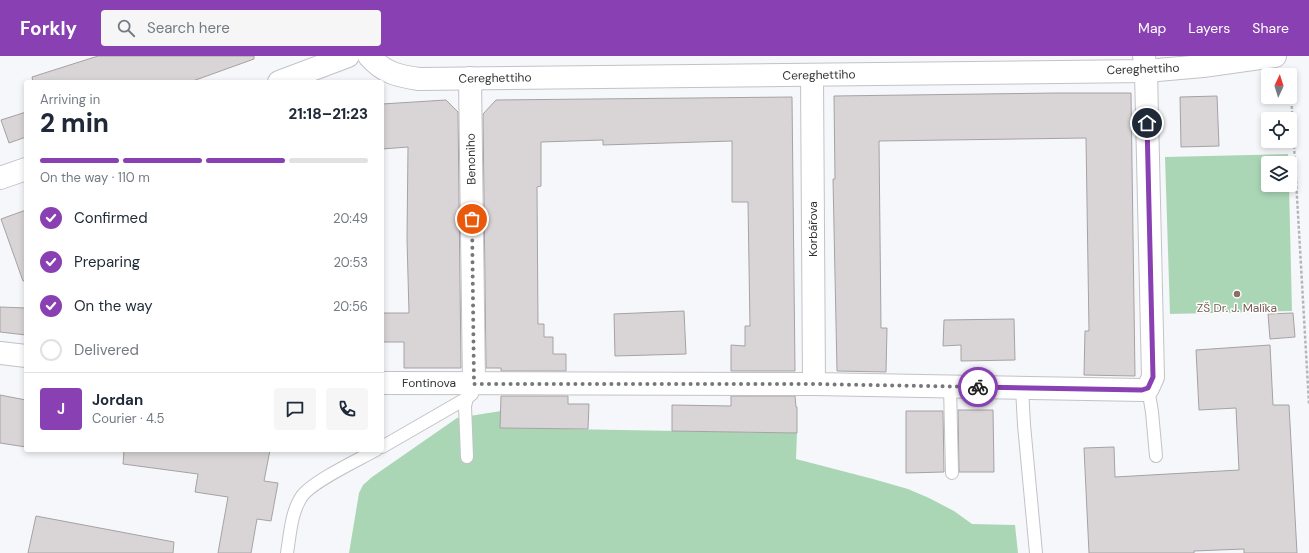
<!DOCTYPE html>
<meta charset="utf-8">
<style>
body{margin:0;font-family:"DM Sans",sans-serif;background:#f6f6f7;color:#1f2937;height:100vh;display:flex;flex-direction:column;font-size:15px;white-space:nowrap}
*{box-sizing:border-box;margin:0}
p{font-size:13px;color:#747a83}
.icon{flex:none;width:22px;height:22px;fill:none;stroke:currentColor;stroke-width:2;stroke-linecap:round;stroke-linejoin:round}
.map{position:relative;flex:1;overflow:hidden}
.side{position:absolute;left:24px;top:24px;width:360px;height:372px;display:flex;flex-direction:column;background:#fff;border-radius:4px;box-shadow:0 2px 6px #0003}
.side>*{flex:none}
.needle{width:26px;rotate:4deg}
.controls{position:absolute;left:1261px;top:12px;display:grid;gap:8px}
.controls a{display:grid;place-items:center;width:36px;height:36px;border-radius:4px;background:#fff;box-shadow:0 2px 6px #0003;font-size:20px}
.pin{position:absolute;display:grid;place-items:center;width:34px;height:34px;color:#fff;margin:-17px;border:2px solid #fff;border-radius:50%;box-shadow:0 1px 4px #0007}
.courier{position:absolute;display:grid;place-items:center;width:40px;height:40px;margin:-20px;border:3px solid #8940b2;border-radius:50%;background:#fff;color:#222;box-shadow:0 1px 5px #0007}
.summary em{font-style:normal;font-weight:800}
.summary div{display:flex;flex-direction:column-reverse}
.summary{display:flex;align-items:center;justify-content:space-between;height:68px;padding:0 16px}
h1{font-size:26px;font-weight:800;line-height:30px}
.bar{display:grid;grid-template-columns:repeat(4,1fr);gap:6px 4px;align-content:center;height:48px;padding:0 16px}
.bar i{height:5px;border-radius:3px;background:#e0e1e3}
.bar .current{background:#8940b2}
.bar p{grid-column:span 4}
.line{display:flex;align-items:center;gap:10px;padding:0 16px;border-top:1px solid #e0e1e3}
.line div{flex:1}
.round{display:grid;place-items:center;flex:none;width:42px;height:42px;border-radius:4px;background:#f6f6f7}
ol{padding:0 16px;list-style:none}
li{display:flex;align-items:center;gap:12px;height:44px}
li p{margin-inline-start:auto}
li .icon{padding:4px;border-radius:50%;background:#8940b2;color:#fff;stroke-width:4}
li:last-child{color:#747a83}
li i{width:22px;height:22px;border:2px solid #e0e1e3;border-radius:50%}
header{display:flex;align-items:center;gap:24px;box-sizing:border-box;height:56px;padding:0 20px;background:#8940b2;color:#fff}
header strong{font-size:19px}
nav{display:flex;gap:22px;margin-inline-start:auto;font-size:14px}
.search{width:280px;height:36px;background:#f6f6f7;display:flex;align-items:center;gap:10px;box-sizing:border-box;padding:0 14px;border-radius:4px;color:#747a83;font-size:15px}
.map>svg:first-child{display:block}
.green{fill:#aad6b6}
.building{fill:#d9d5d7;stroke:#a6a2a4}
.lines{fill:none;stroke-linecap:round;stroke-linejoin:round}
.service-casing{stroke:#c2c3c6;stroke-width:14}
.minor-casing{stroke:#c2c3c6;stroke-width:24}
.path{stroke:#b4b5b7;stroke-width:2.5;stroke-dasharray:3 2;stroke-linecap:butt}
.service{stroke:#fff;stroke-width:12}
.minor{stroke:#fff;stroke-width:22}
.done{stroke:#767779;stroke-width:4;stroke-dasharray:0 7.2}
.route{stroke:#8940b2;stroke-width:5}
.education-dot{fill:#8d6e63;stroke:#fff;stroke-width:1.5}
.labels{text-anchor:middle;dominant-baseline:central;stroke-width:3;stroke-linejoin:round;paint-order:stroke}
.street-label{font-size:12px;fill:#313233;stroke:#fff}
.education-label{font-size:12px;fill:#785e54;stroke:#fff}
</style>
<header>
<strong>Forkly</strong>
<div class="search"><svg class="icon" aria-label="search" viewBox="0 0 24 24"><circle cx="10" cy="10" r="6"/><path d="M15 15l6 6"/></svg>Search here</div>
<nav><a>Map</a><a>Layers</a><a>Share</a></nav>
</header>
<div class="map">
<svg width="1309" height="497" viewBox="0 0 1309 497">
<rect width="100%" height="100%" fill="#f6f7fa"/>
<g class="green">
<polygon points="1288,98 1288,107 1268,107 1268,129 1289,129 1292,255 1170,258 1165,101"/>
<polygon points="501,355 501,372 797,377 796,403 873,423 908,433 929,442 954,455 972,468 1015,469 1018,497 349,497 359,437 363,429 372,421 457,362"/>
</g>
<g class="building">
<polygon points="98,0 254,0 254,3 190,26 33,26 32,21"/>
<polygon points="1057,37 1131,37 1135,320 1084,319 1085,275 1089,275 1086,82 879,85 881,272 887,272 886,316 837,315 833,123 835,123 834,40"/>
<polygon points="1217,40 1219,90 1181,91 1180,41"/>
<polygon points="792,41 795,315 731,315 731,289 745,290 745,270 750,270 748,146 732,146 732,85 603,89 603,84 541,86 541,130 537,131 538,268 544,268 544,281 553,281 553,298 566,298 566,315 501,315 501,312 486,312 483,58 496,44"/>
<polygon points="446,44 458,56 461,312 404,312 404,286 382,286 382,257 409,257 407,183 408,91 382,93 382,48"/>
<polygon points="26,56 26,81 9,87 1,64"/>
<polygon points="26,154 26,225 23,225 1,163"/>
<polygon points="0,251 26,252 26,279 0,276"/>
<polygon points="684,255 686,298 615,300 614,258"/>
<polygon points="1293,257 1295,281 1270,283 1268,258"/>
<polygon points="1014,263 1015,304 961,305 961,289 943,290 944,264"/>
<polygon points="1270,289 1273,349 1289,349 1297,497 1244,497 1244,493 1194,495 1194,497 1089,497 1084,392 1114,391 1115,421 1239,414 1236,352 1199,354 1196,294"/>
<polygon points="0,339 26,344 26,391 0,387"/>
<polygon points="501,340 568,340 568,348 589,348 588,373 500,372"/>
<polygon points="731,340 795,340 796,351 797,351 797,377 672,375 672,349 731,350"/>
<polygon points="958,354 993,354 994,416 959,416"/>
<polygon points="906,355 943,355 944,416 906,417"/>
<polygon points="124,394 270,394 264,425 278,427 271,465 257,463 251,497 218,497 228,441 195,436 198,418 123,408"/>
<polygon points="36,460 174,486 173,497 28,497"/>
</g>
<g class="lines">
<g class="service-casing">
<g id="service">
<polyline points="950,330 952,417"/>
<polyline points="1022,332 1024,369 1036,497"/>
<polyline points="1148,332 1152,356 1156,400"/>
<polyline points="467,342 465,350 467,401"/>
<polyline points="382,391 467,342 472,338 474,328"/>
<path d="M287,497C290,479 291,456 302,440C313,425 358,404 376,394"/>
</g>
</g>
<g class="minor-casing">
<g id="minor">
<path d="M369,0C384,17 398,20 419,23L1146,15L1203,10L1275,0"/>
<polyline points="812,19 814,328"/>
<polyline points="470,22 474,328"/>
<polyline points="279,26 348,0"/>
<polyline points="0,122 26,113"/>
<polyline points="0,297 26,300"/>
<polyline points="382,327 814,328 1142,334 1148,332 1153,321 1146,15 1144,0"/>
</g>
</g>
<polyline class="path" points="1290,20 1309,348"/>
<use href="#service" class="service"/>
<use href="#minor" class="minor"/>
</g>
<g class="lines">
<polyline class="done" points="472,163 474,328 814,328 978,331"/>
<polyline class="route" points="978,331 1142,334 1148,332 1153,321 1147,67"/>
</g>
<circle class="education-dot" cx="1237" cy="238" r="4"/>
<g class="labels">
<g class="street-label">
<text transform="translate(1143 13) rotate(-2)">Cereghettiho</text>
<text transform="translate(819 19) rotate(-1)">Cereghettiho</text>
<text transform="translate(495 22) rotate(-1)">Cereghettiho</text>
<text transform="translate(471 103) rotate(-91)">Benoniho</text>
<text transform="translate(813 173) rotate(-90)">Korbářova</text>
<text x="429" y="327">Fontinova</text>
</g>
<g class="education-label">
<text x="1237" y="252">ZŠ Dr. J. Malíka</text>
</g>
</g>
</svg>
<div class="controls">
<a><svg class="needle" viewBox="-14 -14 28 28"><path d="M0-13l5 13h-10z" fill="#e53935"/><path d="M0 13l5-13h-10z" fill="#747a83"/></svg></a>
<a><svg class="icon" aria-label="locate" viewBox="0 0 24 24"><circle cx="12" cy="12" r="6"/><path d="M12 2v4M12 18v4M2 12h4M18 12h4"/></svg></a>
<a><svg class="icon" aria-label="layers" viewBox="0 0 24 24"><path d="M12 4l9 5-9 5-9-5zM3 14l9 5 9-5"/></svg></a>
</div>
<div class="pin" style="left:472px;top:163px;background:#ea580c"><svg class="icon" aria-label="bag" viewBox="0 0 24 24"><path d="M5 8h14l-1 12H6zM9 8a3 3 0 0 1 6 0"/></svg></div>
<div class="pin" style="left:1147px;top:67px;background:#1f2937"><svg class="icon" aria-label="home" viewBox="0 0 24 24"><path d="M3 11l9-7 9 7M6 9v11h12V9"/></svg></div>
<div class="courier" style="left:978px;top:331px"><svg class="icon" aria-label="bike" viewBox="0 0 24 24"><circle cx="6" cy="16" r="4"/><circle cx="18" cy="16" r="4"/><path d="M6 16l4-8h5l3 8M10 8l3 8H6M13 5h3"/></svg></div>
<section class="side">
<div class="summary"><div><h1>2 min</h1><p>Arriving in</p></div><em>21:18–21:23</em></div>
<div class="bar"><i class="current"></i><i class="current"></i><i class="current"></i><i></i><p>On the way · 110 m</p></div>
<ol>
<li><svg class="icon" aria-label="check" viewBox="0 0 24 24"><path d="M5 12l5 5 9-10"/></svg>Confirmed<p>20:49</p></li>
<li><svg class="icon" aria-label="check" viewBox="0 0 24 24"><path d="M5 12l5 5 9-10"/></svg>Preparing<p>20:53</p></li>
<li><svg class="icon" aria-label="check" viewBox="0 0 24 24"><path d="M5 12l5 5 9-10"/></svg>On the way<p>20:56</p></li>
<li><i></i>Delivered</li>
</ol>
<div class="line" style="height:72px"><b class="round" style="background:#8940b2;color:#fff">J</b><div><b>Jordan</b><p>Courier · 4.5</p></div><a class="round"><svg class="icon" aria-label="chat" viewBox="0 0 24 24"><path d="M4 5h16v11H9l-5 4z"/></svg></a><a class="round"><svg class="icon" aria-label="phone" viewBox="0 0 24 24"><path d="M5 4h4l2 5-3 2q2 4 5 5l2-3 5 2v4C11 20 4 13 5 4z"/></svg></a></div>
</section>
</div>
